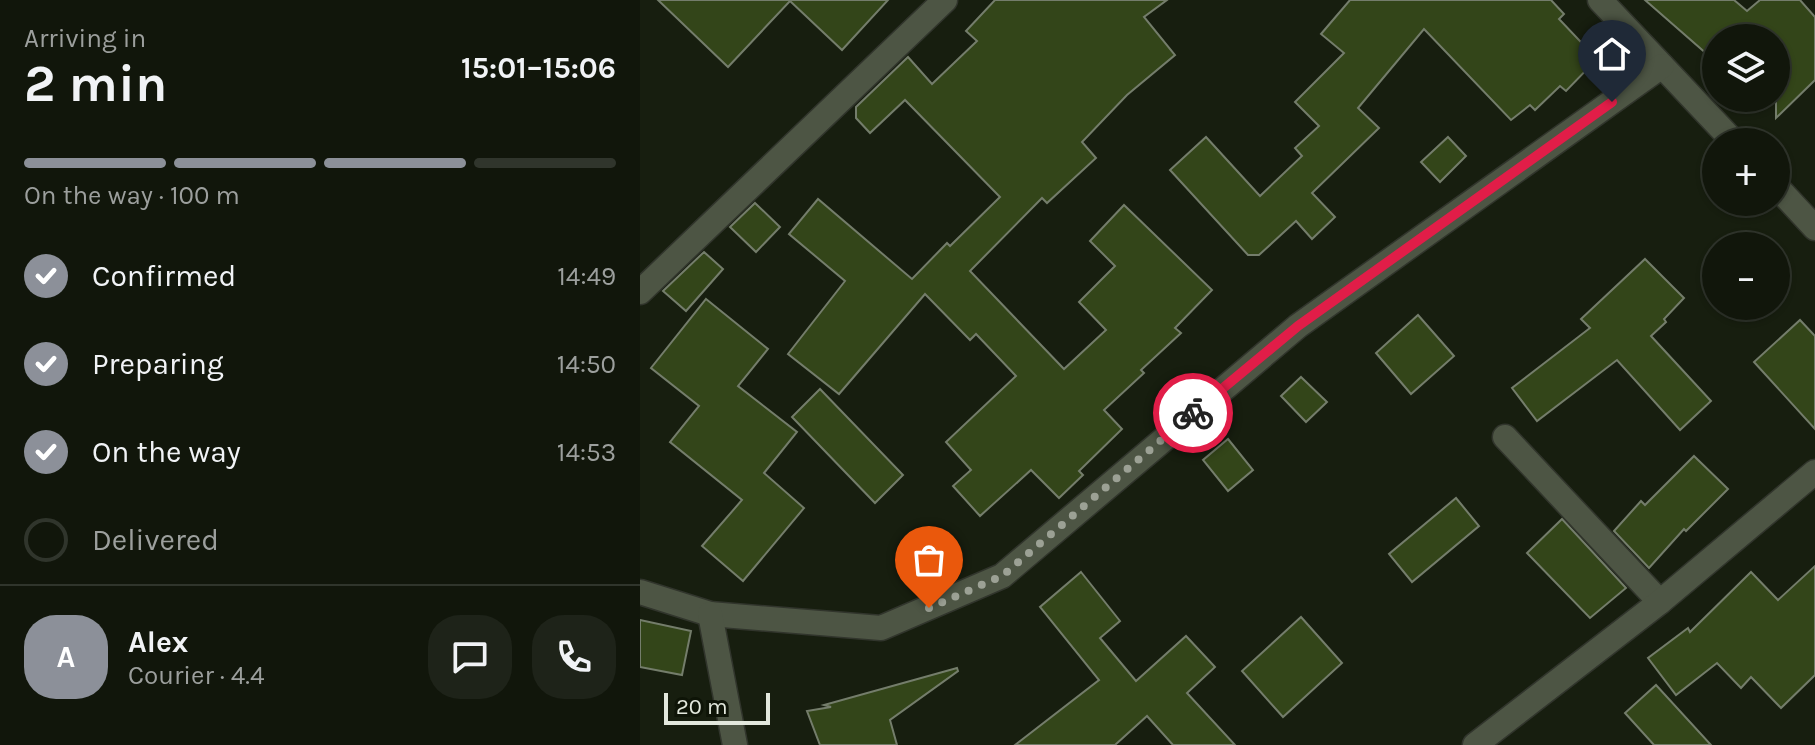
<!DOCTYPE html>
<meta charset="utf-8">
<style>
body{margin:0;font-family:Karla,sans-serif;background:#1e2319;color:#f1f3f6;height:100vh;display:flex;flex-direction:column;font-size:30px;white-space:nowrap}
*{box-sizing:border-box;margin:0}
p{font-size:26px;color:#9c9f9d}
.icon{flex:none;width:44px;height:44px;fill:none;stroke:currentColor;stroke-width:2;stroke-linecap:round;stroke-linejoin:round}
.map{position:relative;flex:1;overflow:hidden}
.sheet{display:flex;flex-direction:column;background:#11160b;width:640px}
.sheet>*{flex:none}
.buttons{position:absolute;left:1062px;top:24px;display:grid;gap:16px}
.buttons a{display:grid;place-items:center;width:88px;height:88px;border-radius:50%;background:#11160b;box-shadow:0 2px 6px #0004,0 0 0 2px #30352c;font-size:40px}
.scale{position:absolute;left:24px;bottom:20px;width:106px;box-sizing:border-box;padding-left:8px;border:4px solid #e3e8dd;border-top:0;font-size:22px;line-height:28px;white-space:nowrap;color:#e3e8dd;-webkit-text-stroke:6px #0e1407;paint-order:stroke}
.pin{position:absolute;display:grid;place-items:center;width:68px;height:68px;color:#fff;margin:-82px -34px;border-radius:50% 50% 50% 0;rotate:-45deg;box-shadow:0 0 8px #0007}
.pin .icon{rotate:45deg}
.courier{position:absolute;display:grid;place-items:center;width:80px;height:80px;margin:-40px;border:6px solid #e11d48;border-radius:50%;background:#fff;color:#222;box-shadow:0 2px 10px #0007}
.head em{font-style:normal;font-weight:700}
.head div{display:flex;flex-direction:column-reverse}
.head{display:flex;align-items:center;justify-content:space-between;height:136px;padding:0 24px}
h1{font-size:52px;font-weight:700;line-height:60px}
.bar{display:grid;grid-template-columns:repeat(4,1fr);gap:12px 8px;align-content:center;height:96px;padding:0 24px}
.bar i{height:10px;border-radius:6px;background:#30352c}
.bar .active{background:#8c9099}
.bar p{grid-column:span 4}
.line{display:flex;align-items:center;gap:20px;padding:0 24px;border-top:2px solid #30352c}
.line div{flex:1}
.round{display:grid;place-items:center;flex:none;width:84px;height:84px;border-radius:32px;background:#1e2319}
ol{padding:0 24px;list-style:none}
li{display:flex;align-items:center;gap:24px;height:88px}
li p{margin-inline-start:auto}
li .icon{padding:8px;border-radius:50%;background:#8c9099;color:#fff;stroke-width:4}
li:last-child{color:#9c9f9d}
li i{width:44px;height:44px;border:4px solid #30352c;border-radius:50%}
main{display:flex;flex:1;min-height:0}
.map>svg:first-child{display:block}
.building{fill:#334519;stroke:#747d6b;stroke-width:2}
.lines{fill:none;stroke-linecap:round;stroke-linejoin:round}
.minor-casing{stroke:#31352c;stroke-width:27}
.minor{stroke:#4d5544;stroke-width:24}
.done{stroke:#9ca195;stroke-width:8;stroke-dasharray:0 14.4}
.route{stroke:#e11d48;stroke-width:10}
</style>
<main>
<section class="sheet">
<div class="head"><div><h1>2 min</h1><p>Arriving in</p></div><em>15:01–15:06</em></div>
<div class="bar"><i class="active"></i><i class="active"></i><i class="active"></i><i></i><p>On the way · 100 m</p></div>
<ol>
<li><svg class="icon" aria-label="check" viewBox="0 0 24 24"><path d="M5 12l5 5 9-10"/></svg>Confirmed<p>14:49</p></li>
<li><svg class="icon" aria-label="check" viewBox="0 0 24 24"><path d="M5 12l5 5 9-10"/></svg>Preparing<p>14:50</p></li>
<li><svg class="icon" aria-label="check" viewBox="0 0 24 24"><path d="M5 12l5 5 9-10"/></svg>On the way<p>14:53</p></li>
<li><i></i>Delivered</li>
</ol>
<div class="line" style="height:144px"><b class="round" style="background:#8c9099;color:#fff">A</b><div><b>Alex</b><p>Courier · 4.4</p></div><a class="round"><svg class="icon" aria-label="chat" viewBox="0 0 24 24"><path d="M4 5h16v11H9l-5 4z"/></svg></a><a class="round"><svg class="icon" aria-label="phone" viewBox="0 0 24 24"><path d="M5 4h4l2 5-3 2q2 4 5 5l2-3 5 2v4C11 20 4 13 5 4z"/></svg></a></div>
</section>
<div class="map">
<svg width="1175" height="745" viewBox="0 0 1175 745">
<rect width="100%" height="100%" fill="#171e0f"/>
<g class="building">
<polygon points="18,0 248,0 202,50 150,1 88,67"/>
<polygon points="355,0 527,0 504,17 535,55 487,95 442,142 456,158 407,203 402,198 330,271 424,369 466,330 439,302 475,266 450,241 484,205 572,290 535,328 541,333 501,370 504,373 464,410 482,429 439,471 443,475 419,498 391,470 340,516 313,486 331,470 306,442 376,376 336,334 330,340 285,294 199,394 148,354 205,281 149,234 178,199 272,279 307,243 310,246 360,197 265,100 230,133 216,118 216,107 268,57 292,84 337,41 326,31"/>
<polygon points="710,0 911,0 924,14 919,19 957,59 926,91 920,86 895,110 890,105 871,120 784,29 718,108 739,128 672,193 695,217 672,239 656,221 619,255 608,255 530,170 566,137 620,196 662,156 655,148 679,126 655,102 704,53 681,34"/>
<polygon points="1005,0 1094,0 1107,11 1120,0 1160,0 1175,17 1175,80 1136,118 1136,38 1076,38 1076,62"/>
<polygon points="808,137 826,156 800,182 781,162"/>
<polygon points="115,203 140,227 116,252 90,227"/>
<polygon points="64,252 83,269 46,311 23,291"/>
<polygon points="1005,259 1044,298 1024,319 1026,322 1011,336 1071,401 1040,430 977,360 897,421 872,388 950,328 941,319"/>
<polygon points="66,299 128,349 98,386 157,432 124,473 164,508 103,581 62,546 102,500 30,442 59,406 11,368"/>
<polygon points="778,315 814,356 771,394 736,353"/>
<polygon points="1160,320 1175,336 1175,429 1114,362"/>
<polygon points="661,377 687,402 666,422 641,396"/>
<polygon points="180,389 263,475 235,503 152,417"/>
<polygon points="588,439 613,470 588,491 563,460"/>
<polygon points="1054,456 1088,489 1046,531 1044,529 1009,568 974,531 1001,501 1005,505"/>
<polygon points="816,498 839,526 772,582 749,554"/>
<polygon points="922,519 986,588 950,618 887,553"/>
<polygon points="1175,566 1175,675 1141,708 1111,677 1101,688 1077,663 1036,695 1008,658 1048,628 1050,632 1111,572 1138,600"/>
<polygon points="441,572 480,621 460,638 496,681 546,636 575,667 547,693 595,745 533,745 507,716 475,745 375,745 459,680 400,607"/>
<polygon points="661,617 702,663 643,717 602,671"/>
<polygon points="0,620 51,631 42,675 0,667"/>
<polygon points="317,668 318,671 250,720 257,745 180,745 167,711 191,707 184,705"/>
<polygon points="1016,685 1071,745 1014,745 985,713"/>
</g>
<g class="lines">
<g class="minor-casing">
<g id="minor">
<polyline points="960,0 1094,142"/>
<polyline points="1136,186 1175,228"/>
<polyline points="0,292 305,0"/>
<polyline points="865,437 1020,602"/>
<polyline points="0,592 70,614 241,628 362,576 658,326 1022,66"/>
<polyline points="70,614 95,745"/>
<polyline points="835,745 1020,602 1175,472"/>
</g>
</g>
<use href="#minor" class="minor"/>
</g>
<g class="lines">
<polyline class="done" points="289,608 362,576 553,413"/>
<polyline class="route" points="553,413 658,326 972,102"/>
</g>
</svg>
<div class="buttons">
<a><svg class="icon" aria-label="layers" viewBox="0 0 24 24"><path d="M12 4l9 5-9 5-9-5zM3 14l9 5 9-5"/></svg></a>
<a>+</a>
<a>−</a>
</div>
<div class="scale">20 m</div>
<div class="pin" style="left:289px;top:608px;background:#ea580c"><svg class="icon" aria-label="bag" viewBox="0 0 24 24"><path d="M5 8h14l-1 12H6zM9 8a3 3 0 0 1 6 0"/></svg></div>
<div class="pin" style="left:972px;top:102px;background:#1f2937"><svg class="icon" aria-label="home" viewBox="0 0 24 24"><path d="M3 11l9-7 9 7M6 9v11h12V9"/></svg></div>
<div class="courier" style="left:553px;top:413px"><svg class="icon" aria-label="bike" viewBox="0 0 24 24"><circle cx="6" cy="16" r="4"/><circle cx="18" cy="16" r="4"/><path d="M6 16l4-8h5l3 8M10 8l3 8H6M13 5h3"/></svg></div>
</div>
</main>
